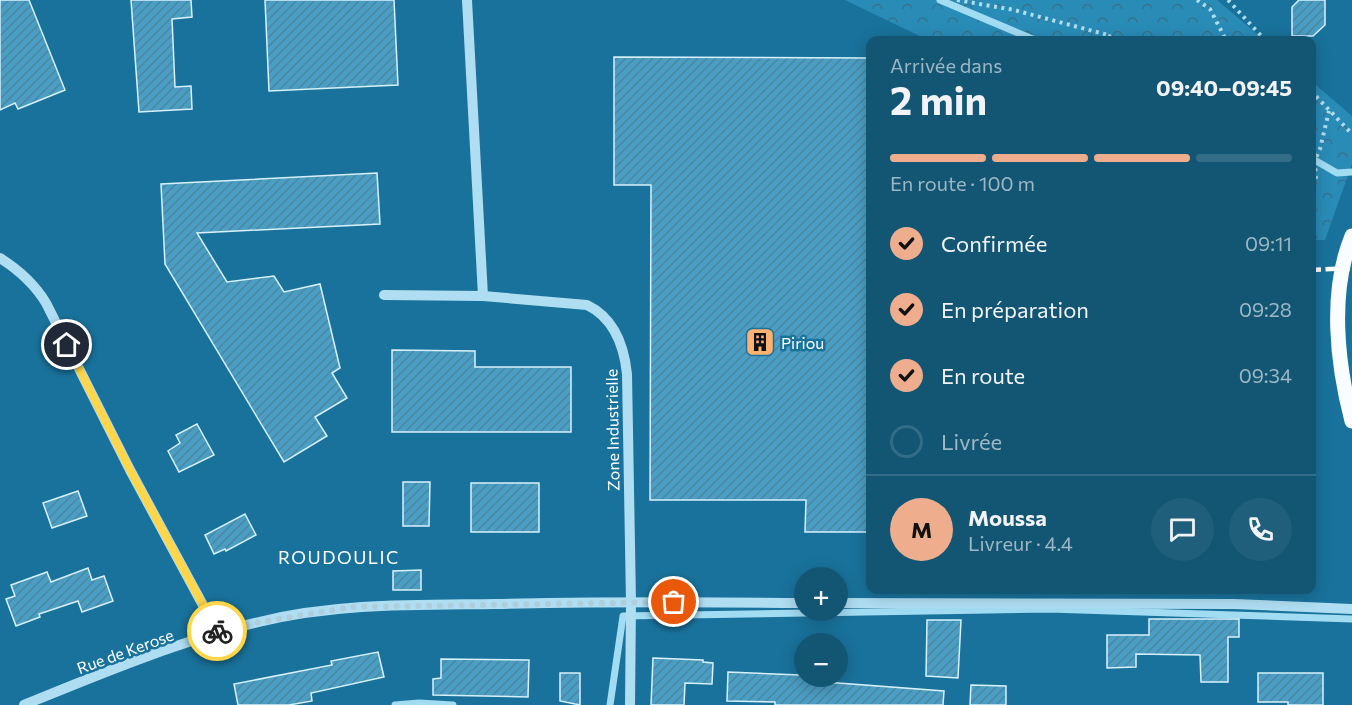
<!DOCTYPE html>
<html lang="fr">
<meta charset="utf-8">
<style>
body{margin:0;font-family:Commissioner,sans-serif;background:#205f7c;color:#f1f3f6;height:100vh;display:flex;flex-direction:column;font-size:22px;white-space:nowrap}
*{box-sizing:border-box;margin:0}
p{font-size:20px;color:#9db7c5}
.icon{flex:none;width:33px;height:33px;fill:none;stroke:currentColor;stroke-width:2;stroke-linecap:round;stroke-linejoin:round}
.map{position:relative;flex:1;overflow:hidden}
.details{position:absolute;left:866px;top:36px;width:450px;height:558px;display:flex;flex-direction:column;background:#135674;border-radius:12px;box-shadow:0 3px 15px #0003}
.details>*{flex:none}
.controls{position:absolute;left:794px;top:567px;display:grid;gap:12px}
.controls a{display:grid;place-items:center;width:54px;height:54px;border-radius:50%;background:#135674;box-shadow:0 3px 15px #0003;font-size:30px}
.pin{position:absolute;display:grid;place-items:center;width:51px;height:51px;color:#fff;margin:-26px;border:3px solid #fff;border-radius:50%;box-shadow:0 2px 6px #0007}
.courier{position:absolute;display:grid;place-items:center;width:60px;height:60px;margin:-30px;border:4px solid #ffd54a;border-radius:50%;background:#fff;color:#222;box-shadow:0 2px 8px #0007}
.head em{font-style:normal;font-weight:700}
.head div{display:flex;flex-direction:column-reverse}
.head{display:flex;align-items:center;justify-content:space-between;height:102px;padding:0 24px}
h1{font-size:39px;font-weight:700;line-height:45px}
.bar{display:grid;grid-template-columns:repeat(4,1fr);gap:9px 6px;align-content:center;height:72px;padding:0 24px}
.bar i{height:8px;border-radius:4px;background:#326c86}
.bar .active{background:#eead8d}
.bar p{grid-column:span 4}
.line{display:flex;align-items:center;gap:15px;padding:0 24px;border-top:2px solid #326c86}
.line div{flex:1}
.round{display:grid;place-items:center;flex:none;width:63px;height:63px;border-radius:32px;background:#205f7c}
ol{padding:0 24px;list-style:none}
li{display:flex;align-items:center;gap:18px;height:66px}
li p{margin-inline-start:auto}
li .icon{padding:6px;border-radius:50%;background:#eead8d;color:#111;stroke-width:4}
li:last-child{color:#9db7c5}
li i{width:33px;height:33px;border:3px solid #326c86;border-radius:50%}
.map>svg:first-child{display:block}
.forest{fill:url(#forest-crowns)}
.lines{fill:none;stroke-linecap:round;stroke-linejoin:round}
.stream{stroke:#a2dcf3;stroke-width:7}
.building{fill:url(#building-hatch);stroke:#d7f1fc;stroke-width:1.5}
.path{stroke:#afddf1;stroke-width:4;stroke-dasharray:3 4.5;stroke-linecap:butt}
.minor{stroke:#afddf1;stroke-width:10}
.major{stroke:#fafdff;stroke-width:15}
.rail{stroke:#fff;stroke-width:4.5;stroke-dasharray:10 4.5;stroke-linecap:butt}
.done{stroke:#aecedc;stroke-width:6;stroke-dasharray:0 10.8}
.route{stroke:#ffd54a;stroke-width:8}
.labels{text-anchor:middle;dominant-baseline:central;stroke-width:5;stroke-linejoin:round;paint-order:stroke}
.poi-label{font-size:16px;fill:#fff;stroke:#19729b;text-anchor:start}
.street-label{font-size:16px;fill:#fff;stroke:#19729b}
.neighbourhood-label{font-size:18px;letter-spacing:1.5px;fill:#fff;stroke:#19729b}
</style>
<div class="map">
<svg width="1352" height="705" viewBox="0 0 1352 705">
<defs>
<pattern id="forest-crowns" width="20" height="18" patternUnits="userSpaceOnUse" patternTransform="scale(1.5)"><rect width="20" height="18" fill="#298cb7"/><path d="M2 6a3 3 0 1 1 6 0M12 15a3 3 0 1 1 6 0" fill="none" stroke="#37728c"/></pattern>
<pattern id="building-hatch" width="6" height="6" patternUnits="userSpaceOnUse" patternTransform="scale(1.5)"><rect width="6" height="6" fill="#4a9ec4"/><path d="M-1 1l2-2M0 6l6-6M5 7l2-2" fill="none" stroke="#4b85a0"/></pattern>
</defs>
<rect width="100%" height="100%" fill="#19729b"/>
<g class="forest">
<polygon points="845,0 1217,0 1264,40 928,40"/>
<polygon points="1311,81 1352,116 1352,164 1325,240 1311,240"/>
</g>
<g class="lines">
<g class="stream">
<polyline points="940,0 1035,40"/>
<polyline points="1311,158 1337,173 1352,172"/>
<polyline points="395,705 419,703 453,705"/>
<polyline points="610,705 623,616 1050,609 1352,619"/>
</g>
</g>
<g class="building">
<polygon points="0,0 29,0 65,90 18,109 15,103 0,110"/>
<polygon points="131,0 191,0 192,17 172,19 175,87 191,86 192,109 139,112"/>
<polygon points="265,0 394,0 398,85 269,91"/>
<polygon points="1299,0 1325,0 1325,25 1313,36 1292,36 1292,7"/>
<polygon points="614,57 870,58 870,532 805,532 806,500 650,500 651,185 614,185"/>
<polygon points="377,173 380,224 197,233 227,282 274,276 284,292 320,284 340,368 332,373 347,398 315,417 327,436 284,462 165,264 161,184"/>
<polygon points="392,350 475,351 475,367 571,367 571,432 392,432"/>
<polygon points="197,424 214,455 179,472 168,451 180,443 176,435"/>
<polygon points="403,482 430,482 429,526 403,526"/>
<rect x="471" y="483" width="68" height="49"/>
<polygon points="78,491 87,516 52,528 43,503"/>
<polygon points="245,514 256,535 226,551 225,549 214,554 205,535"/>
<polygon points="88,568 92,580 104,576 113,601 82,612 78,601 39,614 40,617 16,626 6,599 15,596 11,585 47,572 51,582"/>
<polygon points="421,570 421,590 393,590 393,571"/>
<polygon points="1149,619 1239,619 1239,637 1228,637 1228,682 1201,682 1200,655 1136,654 1136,667 1107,668 1107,635 1149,635"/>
<polygon points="927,620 961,620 958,678 926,676"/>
<polygon points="378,652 384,677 311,693 312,701 289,705 238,705 234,684 332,665 331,661"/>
<polygon points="653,658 703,660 703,662 713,663 712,684 685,683 684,705 651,705"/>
<polygon points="441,659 529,660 528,697 433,695 433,679 441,678"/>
<polygon points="728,672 825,676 825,682 944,691 943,705 775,705 775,702 727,701"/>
<polygon points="560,673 580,673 580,705 560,701"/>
<polygon points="1258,673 1323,673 1323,705 1288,705 1288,702 1258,702"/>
<polygon points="971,685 1006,686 1006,705 970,705"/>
</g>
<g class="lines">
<g class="path">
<polyline points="957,0 1014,10 1108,35 1110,40"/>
<polyline points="1197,0 1210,9 1226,40"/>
<polyline points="1228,0 1265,40"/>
<polyline points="1108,36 1124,40"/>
<polyline points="1311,91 1352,134"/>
<polyline points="1311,154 1315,160"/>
<polyline points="1311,183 1316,181 1315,160 1320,149 1329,111"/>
</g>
<g class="minor">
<polyline points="467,0 483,296"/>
<path d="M0,258C19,270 34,283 46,303L130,470L218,633"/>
<path d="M384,295L483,296L587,305C614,318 624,345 627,374L631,602L630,705"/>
<polyline points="837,603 1234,604 1352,609"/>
<path d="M24,705C100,674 179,641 259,622C337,603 416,605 495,604C598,602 701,602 804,603"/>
</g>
<path class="major" d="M1352,236C1329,292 1337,364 1352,421"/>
<polyline class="rail" points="1311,270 1352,268"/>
</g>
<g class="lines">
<polyline class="done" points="217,631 218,633 260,622 352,607 674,602"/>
<polyline class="route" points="67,345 130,470 217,631"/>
</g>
<defs>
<g id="building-square" transform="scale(1.5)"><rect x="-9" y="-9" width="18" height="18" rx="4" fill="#ffb270" stroke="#19729b"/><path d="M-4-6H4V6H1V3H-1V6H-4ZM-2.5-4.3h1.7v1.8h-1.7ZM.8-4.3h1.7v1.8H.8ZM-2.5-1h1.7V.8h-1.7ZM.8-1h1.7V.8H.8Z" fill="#111"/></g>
</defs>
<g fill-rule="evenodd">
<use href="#building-square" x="760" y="342"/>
</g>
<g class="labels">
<g class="poi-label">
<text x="781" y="342">Piriou</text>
</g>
<g class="street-label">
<text transform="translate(612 430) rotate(-91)">Zone Industrielle</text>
<text transform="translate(125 651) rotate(-20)">Rue de Kerose</text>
</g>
<g class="neighbourhood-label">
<text x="339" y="557">ROUDOULIC</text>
</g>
</g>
</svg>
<div class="controls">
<a>+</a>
<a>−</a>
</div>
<div class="pin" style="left:674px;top:602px;background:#ea580c"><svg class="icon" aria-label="bag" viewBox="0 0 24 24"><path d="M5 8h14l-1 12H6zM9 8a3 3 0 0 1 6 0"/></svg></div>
<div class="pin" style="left:67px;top:345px;background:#1f2937"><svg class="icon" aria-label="home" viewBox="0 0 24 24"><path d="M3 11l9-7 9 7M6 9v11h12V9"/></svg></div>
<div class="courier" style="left:217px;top:631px"><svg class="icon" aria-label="bike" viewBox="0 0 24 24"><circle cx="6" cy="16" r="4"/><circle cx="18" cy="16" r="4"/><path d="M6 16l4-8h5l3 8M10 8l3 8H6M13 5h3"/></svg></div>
<section class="details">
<div class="head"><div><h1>2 min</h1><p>Arrivée dans</p></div><em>09:40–09:45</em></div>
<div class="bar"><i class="active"></i><i class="active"></i><i class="active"></i><i></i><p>En route · 100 m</p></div>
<ol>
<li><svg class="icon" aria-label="check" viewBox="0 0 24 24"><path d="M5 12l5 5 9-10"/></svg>Confirmée<p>09:11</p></li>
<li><svg class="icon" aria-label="check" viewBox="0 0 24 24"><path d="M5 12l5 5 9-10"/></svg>En préparation<p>09:28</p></li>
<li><svg class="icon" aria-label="check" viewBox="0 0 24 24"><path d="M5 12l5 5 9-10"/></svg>En route<p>09:34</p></li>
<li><i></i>Livrée</li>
</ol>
<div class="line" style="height:108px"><b class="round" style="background:#eead8d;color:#111">M</b><div><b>Moussa</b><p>Livreur · 4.4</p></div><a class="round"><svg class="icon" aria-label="chat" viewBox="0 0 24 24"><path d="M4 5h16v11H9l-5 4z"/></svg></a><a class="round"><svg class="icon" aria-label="phone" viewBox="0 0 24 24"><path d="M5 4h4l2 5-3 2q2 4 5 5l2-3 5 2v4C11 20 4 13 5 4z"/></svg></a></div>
</section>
</div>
